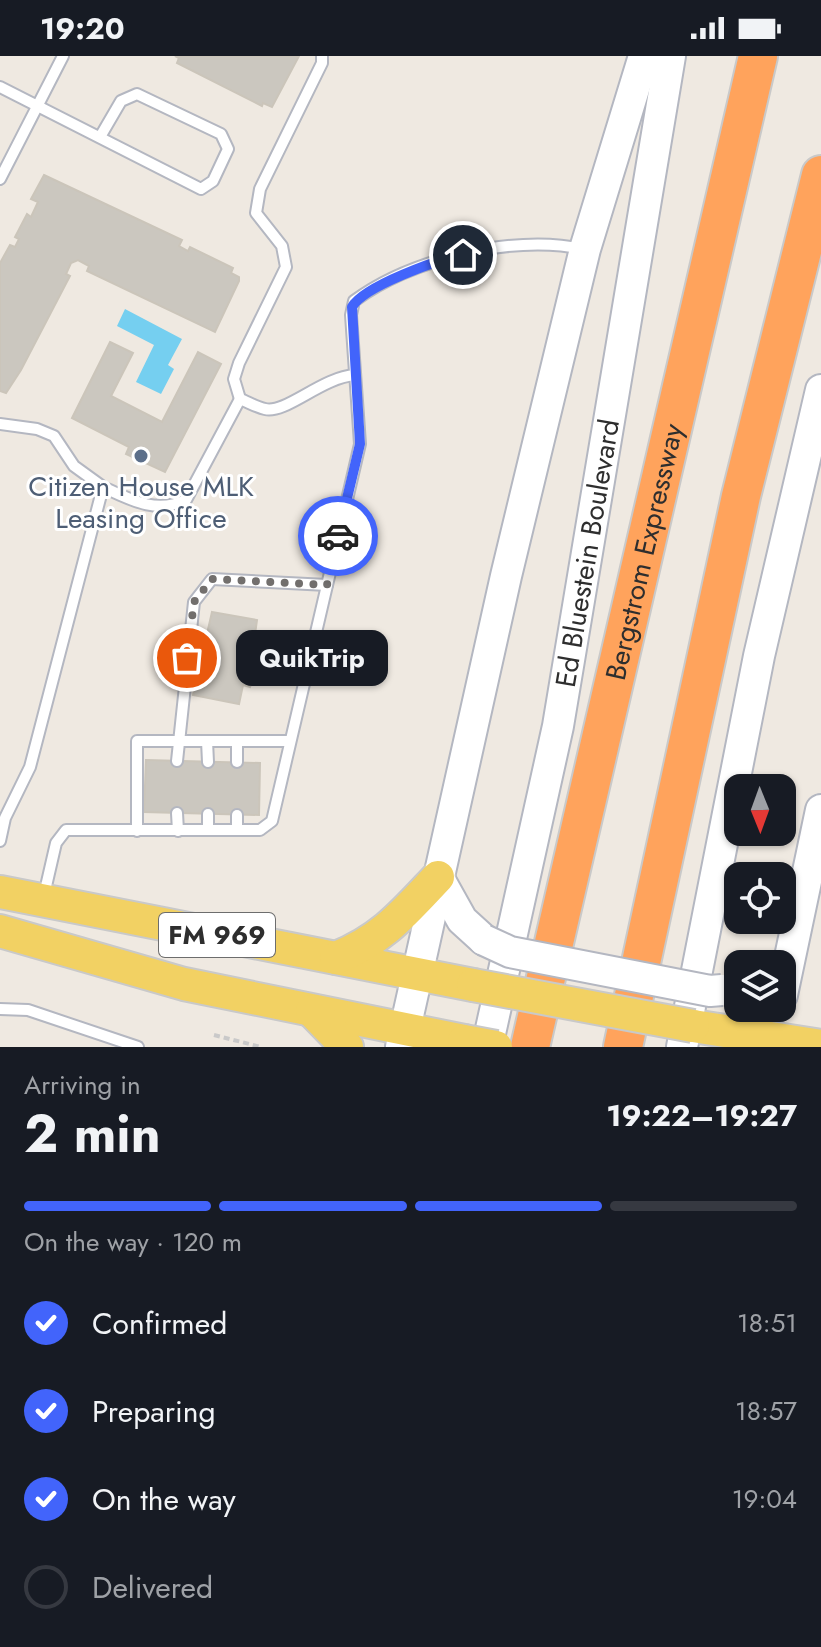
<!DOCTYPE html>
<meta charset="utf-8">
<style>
body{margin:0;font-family:Jost,sans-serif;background:#20242c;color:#f1f3f6;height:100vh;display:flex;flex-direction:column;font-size:30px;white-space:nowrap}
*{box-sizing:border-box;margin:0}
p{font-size:26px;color:#9ea1a6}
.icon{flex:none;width:44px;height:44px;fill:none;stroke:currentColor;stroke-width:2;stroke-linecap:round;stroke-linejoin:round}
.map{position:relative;height:991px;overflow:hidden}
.sheet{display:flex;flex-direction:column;background:#171b24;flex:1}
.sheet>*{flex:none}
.needle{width:52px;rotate:179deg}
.controls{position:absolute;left:724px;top:718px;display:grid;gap:16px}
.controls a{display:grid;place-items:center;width:72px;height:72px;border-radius:16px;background:#171b24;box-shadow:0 2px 6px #0004;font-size:40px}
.pin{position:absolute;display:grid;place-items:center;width:68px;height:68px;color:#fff;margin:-34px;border:4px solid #fff;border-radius:50%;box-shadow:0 2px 8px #0007}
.courier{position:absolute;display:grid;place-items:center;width:80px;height:80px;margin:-40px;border:6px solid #4264fb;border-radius:50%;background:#fff;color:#222;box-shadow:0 2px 10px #0007}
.bubble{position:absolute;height:56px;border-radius:16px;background:#171b24;box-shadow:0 2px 6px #0004;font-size:26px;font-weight:700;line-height:56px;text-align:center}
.head em{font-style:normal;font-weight:700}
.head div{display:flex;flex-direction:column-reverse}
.head{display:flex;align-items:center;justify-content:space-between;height:136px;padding:0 24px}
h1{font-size:52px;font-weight:700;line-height:60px}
.bar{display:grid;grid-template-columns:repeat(4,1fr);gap:12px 8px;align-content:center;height:96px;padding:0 24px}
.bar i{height:10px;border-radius:6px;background:#363941}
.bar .selected{background:#4264fb}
.bar p{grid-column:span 4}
ol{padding:0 24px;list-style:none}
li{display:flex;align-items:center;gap:24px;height:88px}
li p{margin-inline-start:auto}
li .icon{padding:8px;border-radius:50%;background:#4264fb;color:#fff;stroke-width:4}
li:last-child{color:#9ea1a6}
li i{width:44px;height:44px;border:4px solid #363941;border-radius:50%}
.status{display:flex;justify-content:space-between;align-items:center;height:56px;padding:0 40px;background:#171b24;direction:ltr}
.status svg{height:22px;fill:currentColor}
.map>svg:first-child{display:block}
.water{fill:#75cff0}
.building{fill:#cbc7bf;stroke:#cbc5ba;stroke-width:2}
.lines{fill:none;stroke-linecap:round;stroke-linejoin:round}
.service-casing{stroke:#b4b7c1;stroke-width:14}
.secondary-casing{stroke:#b4b7c1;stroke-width:34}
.primary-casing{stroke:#c9c9c9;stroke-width:36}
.motorway-casing{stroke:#c9c9c9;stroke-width:42}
.path{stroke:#c9c9c9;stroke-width:4;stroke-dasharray:6 4;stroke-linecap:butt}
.service{stroke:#fff;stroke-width:10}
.secondary{stroke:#fff;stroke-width:30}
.primary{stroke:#f2d163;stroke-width:32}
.motorway{stroke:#ffa35c;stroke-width:38}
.secondary-bridge-casing{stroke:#b4b7c1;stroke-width:34;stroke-linecap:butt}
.primary-bridge-casing{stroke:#c9c9c9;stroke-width:36;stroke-linecap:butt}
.secondary-bridge{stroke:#fff;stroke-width:30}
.primary-bridge{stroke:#f2d163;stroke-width:32}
.done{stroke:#726f6d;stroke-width:8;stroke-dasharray:0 14.4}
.route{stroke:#4264fb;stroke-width:10}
.service-dot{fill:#5c6f8a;stroke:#fff;stroke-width:3}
.labels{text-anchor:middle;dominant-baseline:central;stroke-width:6;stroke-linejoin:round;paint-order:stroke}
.shield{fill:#fff;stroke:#6d6d6d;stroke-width:2}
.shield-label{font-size:26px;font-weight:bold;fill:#2e2e2e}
.service-label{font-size:28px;fill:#4e5e75;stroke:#fff}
.street-label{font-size:28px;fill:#2e2e2e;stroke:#fff}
</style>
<div class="status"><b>19:20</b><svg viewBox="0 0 49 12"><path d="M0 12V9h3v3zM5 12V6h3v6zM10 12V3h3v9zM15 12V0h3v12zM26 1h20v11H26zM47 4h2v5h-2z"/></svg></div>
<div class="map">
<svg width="821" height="991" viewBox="0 0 821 991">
<rect width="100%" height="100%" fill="#efe9e1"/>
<polygon class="water" points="125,253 182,283 168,309 174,313 161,338 136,326 154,289 117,270"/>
<g class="building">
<polygon points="175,0 299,0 272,51 263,47 262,50 177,7 179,2"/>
<polygon points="44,119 182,184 179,190 188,195 190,191 233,212 231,217 239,221 239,225 215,276 87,215 89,210 78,204 71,207 66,218 70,220 21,314 6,337 0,335 0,207 10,189 15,191 19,183 15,181 27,158 31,161 38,146 31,143"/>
<polygon points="110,286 133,297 111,340 162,366 198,296 221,308 165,416 126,398 129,391 72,362"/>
<polygon points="212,556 257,564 254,585 261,585 262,601 250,631 243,629 239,648 193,639"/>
<polygon points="146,704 260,707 259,759 144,756"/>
</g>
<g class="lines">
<g class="service-casing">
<g id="service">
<polyline points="0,31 201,133 213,125 228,93 221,78 137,38 121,45 100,81"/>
<polyline points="0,123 63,0"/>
<polyline points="240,343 234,323 239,307 286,211 282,190 256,157 260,133 322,7 322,0"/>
<polyline points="0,368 37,373 54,380 74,410 103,431"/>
<polyline points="207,685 208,706"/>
<polyline points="237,685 237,706"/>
<polyline points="177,705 194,546 212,523 327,529"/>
<polyline points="177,757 178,775"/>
<polyline points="208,758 208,774"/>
<polyline points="237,774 237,759"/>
<polyline points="137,775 137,685 290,685"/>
<path d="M0,785L5,762L30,711L103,431C131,444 156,458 186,444L240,343C248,346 256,351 265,353C286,358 322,321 355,319"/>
<path d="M44,839L56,787L66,774H260L272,765L360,388L351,259L354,245C411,203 514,178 583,193"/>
<polyline points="0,953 28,954 138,991"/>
</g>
</g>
<g class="secondary-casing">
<g id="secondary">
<polyline points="438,821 462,864 484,884"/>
<polyline points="782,939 821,754"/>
<polyline points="401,991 506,520 585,193 644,0"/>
<path id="s1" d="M487,991L558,670L670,0"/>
<polyline points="682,991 759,600 821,334"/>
</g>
</g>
<g class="primary-casing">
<g id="primary">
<polyline points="0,836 473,929"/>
<polyline points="0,875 184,928 464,985"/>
<path d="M336,902C383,883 404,857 438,821"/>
<polyline points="312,955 347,991"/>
<polyline points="693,970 821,990"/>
</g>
</g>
<g class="motorway-casing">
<g id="motorway">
<path id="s2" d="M530,991L758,0"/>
<polyline points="623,991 741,440 821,119"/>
</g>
</g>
<polyline class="path" points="214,979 261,991"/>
<use href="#service" class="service"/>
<use href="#secondary" class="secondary"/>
<use href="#primary" class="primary"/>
<use href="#motorway" class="motorway"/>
<g class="secondary-bridge-casing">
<polyline id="secondary-bridge" points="484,884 510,896 710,935 722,934"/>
</g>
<g class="primary-bridge-casing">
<g id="primary-bridge">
<polyline points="473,929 693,970"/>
<polyline points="464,985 496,991"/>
</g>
</g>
<use href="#secondary-bridge" class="secondary-bridge"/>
<use href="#primary-bridge" class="primary-bridge"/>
</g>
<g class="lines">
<polyline class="done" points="187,602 194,546 212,523 327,529 338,480"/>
<path class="route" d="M338,480L360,388L352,251C364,230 439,203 463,199"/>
</g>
<circle class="service-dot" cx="141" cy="400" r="8"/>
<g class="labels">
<rect class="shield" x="159" y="857" width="116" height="44" rx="6"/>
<g class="shield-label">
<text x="217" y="879">FM 969</text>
</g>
<g class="service-label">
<text x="141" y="430">Citizen House MLK<tspan x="141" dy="32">Leasing Office</tspan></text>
</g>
<g class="street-label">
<text stroke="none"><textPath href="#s2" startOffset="508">Bergstrom Expressway</textPath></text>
<text stroke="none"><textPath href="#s1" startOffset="504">Ed Bluestein Boulevard</textPath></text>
</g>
</g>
</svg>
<div class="controls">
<a><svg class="needle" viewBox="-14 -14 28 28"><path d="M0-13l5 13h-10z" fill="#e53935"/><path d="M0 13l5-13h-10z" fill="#9ea1a6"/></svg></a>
<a><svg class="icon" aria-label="locate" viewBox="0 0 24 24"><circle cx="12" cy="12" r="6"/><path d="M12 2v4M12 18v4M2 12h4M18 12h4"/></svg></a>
<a><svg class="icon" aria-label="layers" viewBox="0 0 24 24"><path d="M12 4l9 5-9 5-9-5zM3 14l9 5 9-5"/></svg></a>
</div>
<div class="pin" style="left:187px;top:602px;background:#ea580c"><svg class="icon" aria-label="bag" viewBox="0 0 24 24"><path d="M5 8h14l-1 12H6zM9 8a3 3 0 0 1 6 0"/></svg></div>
<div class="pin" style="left:463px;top:199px;background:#1f2937"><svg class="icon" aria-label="home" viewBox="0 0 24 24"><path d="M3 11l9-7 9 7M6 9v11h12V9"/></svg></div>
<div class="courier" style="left:338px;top:480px"><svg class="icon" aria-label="car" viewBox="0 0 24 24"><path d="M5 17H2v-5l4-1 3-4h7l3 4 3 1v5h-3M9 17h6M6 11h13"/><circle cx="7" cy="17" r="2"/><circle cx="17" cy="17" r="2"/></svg></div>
<div class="bubble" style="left:236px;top:574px;width:152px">QuikTrip</div>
</div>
<section class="sheet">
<div class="head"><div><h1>2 min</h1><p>Arriving in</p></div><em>19:22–19:27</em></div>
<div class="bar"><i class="selected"></i><i class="selected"></i><i class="selected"></i><i></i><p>On the way · 120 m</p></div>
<ol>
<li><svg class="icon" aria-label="check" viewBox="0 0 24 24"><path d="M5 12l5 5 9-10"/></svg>Confirmed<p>18:51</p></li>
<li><svg class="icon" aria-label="check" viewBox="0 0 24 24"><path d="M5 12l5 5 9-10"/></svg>Preparing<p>18:57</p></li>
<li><svg class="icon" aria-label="check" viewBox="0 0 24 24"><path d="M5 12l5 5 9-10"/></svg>On the way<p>19:04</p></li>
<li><i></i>Delivered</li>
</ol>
</section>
